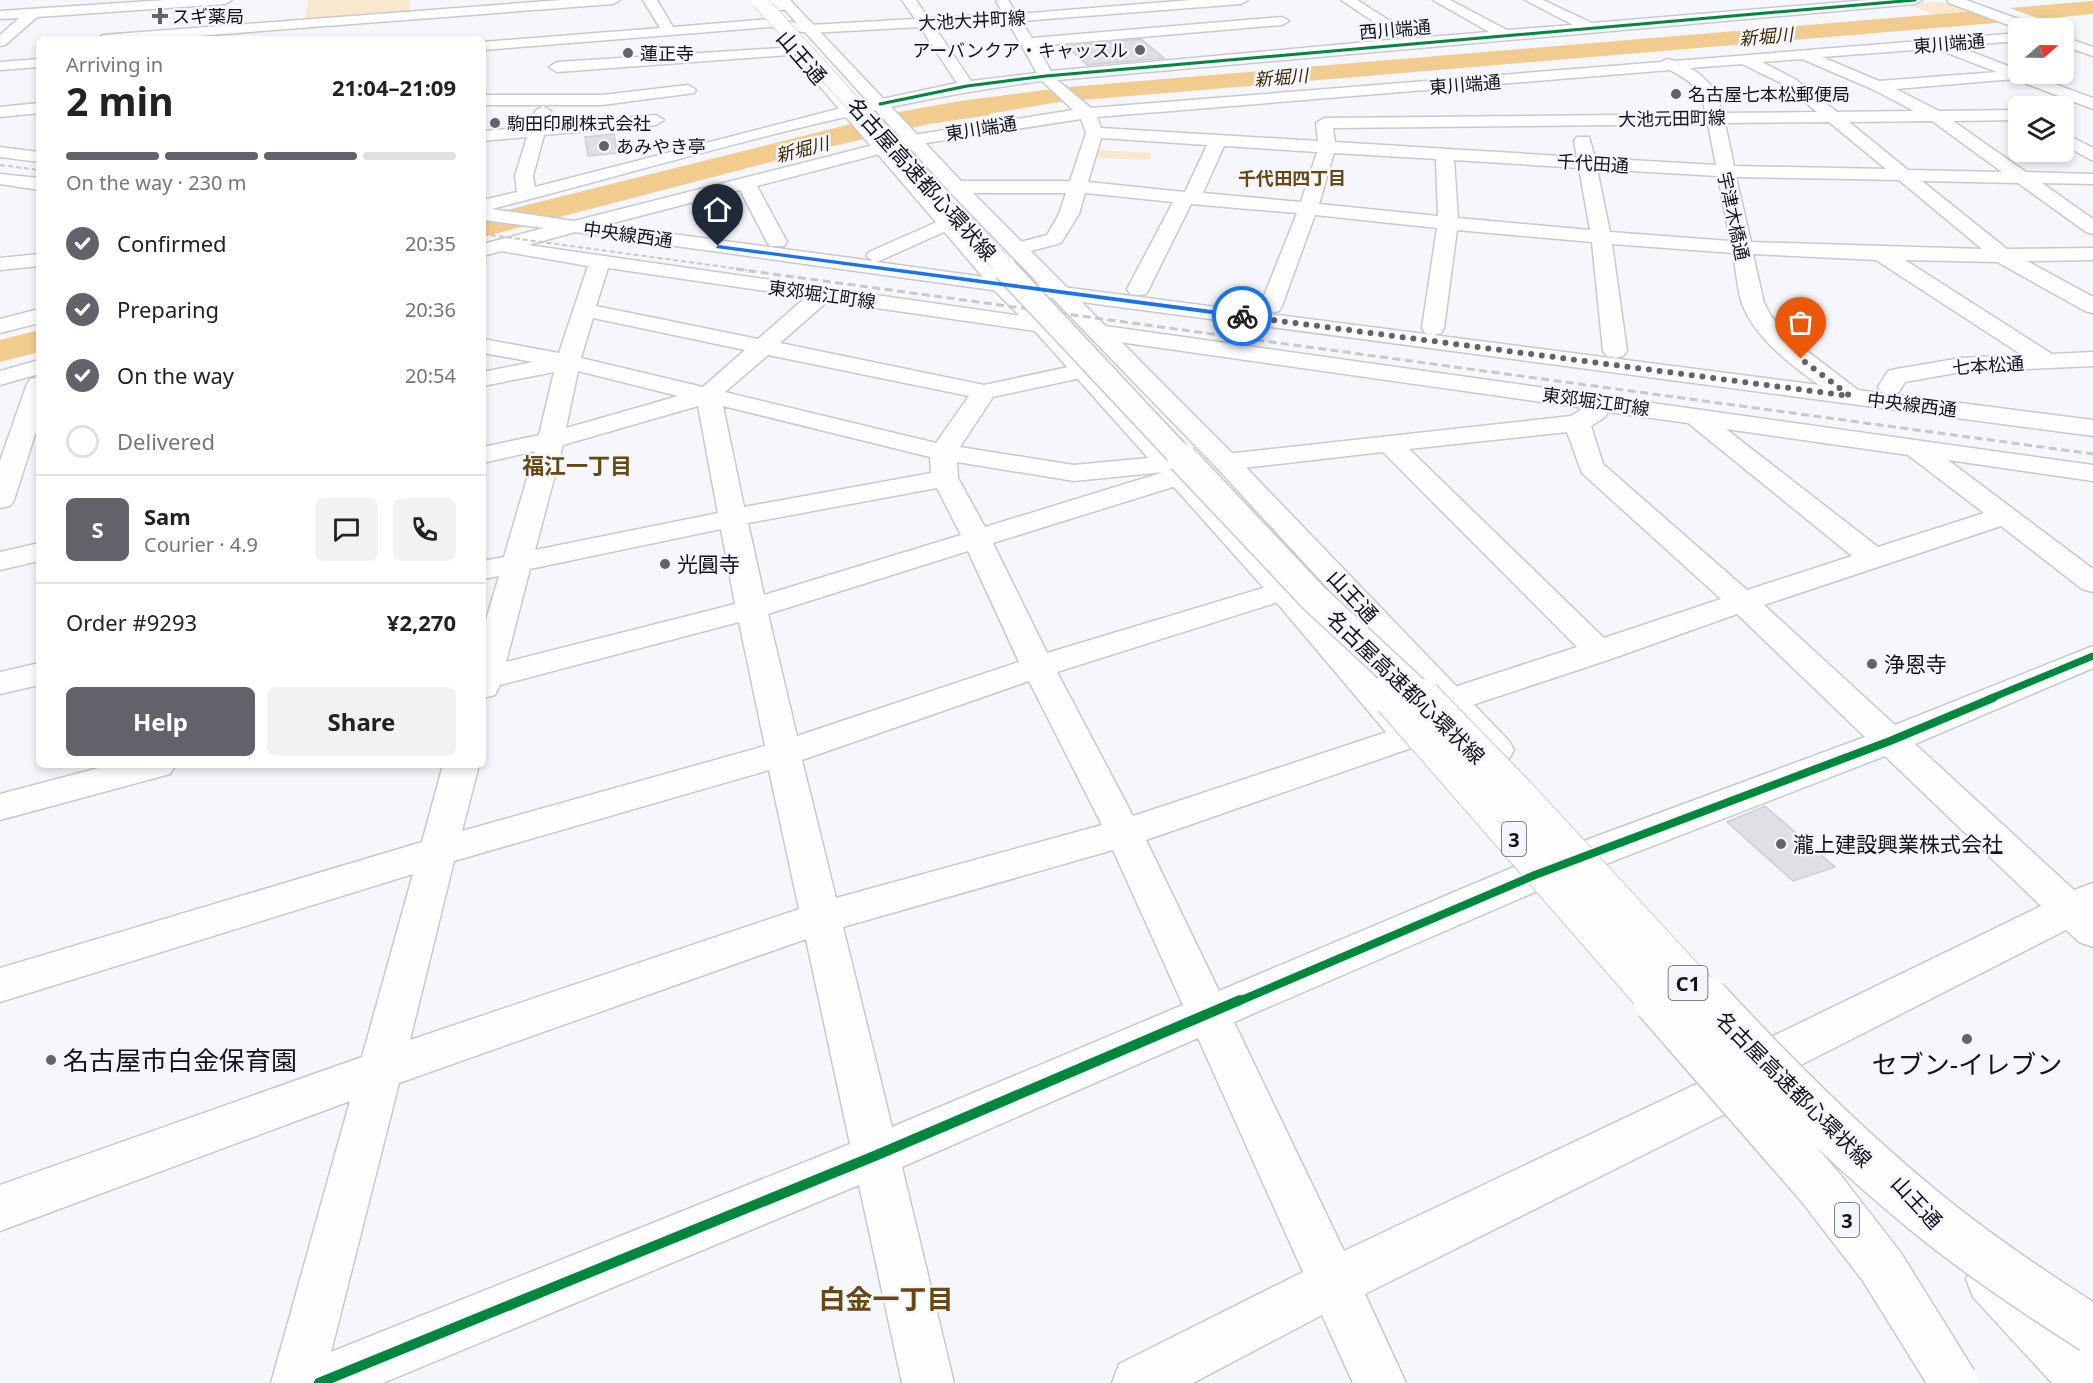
<!DOCTYPE html>
<meta charset="utf-8">
<style>
body{margin:0;font-family:"Noto Sans","Noto Sans JP",sans-serif;background:#f2f2f2;color:#222;height:100vh;display:flex;flex-direction:column;font-size:22px;white-space:nowrap}
*{box-sizing:border-box;margin:0}
p{font-size:20px;color:#767676}
.icon{flex:none;width:33px;height:33px;fill:none;stroke:currentColor;stroke-width:2;stroke-linecap:round;stroke-linejoin:round}
.map{position:relative;flex:1;overflow:hidden}
.drawer{position:absolute;left:36px;top:36px;width:450px;height:732px;display:flex;flex-direction:column;background:#fff;border-radius:9px;box-shadow:0 3px 9px #0003}
.drawer>*{flex:none}
.needle{width:39px;rotate:70deg}
.tools{position:absolute;left:2008px;top:18px;display:grid;gap:12px}
.tools a{display:grid;place-items:center;width:66px;height:66px;border-radius:9px;background:#fff;box-shadow:0 3px 9px #0003;font-size:30px}
.pin{position:absolute;display:grid;place-items:center;width:51px;height:51px;color:#fff;margin:-62px -26px;border-radius:50% 50% 50% 0;rotate:-45deg;box-shadow:0 0 6px #0007}
.pin .icon{rotate:45deg}
.courier{position:absolute;display:grid;place-items:center;width:60px;height:60px;margin:-30px;border:4px solid #1a73e8;border-radius:50%;background:#fff;color:#222;box-shadow:0 2px 8px #0007}
.overview em{font-style:normal;font-weight:700}
.overview div{display:flex;flex-direction:column-reverse}
.overview{display:flex;align-items:center;justify-content:space-between;height:102px;padding:0 30px}
h1{font-size:39px;font-weight:700;line-height:45px}
.bar{display:grid;grid-template-columns:repeat(4,1fr);gap:9px 6px;align-content:center;height:72px;padding:0 30px}
.bar i{height:8px;border-radius:4px;background:#e0e0e0}
.bar .on{background:#62636a}
.bar p{grid-column:span 4}
.line{display:flex;align-items:center;gap:15px;padding:0 30px;border-top:2px solid #e0e0e0}
.line div{flex:1}
.round{display:grid;place-items:center;flex:none;width:63px;height:63px;border-radius:9px;background:#f2f2f2}
ol{padding:0 30px;list-style:none}
li{display:flex;align-items:center;gap:18px;height:66px}
li p{margin-inline-start:auto}
li .icon{padding:6px;border-radius:50%;background:#62636a;color:#fff;stroke-width:4}
li:last-child{color:#767676}
li i{width:33px;height:33px;border:3px solid #e0e0e0;border-radius:50%}
.button{display:flex;gap:12px;margin-top:auto;padding:12px 30px}
.button a{flex:1;height:69px;border-radius:9px;background:#62636a;color:#fff;font-size:24px;font-weight:700;line-height:69px;text-align:center}
.button a+a{background:#f2f2f2;color:#222}
.map>svg:first-child{display:block}
.green{fill:#f9e8ce}
.water{fill:#f2cc8f}
.pier{fill:#f6f7fc}
.building{fill:#dfe0e6;stroke:#cdcfd5;stroke-width:1.5}
.lines{fill:none;stroke-linecap:round;stroke-linejoin:round}
.minor-casing{stroke:#c8c9cf;stroke-width:3}
.major-casing{stroke:#c8c9cf;stroke-width:3}
.highway-casing{stroke:#c8c9cf;stroke-width:3}
.minor{fill:#fefeff;fill-rule:evenodd}
.major{fill:#fefeff;fill-rule:evenodd}
.highway{fill:#fefeff;fill-rule:evenodd}
.rail-far1{stroke:#c8c8cb;stroke-width:2;stroke-dasharray:5 3;stroke-linecap:butt}
.rail{stroke:#c8c8cb;stroke-width:3;stroke-dasharray:8 4.5;stroke-linecap:butt}
.highway-bridge-far5-casing{stroke:#c8c9cf;stroke-width:16;stroke-linecap:butt}
.highway-bridge-far4-casing{stroke:#c8c9cf;stroke-width:20;stroke-linecap:butt}
.highway-bridge-far3-casing{stroke:#c8c9cf;stroke-width:26;stroke-linecap:butt}
.highway-bridge-far2-casing{stroke:#c8c9cf;stroke-width:32;stroke-linecap:butt}
.highway-bridge-far1-casing{stroke:#c8c9cf;stroke-width:40;stroke-linecap:butt}
.highway-bridge-casing{stroke:#c8c9cf;stroke-width:50;stroke-linecap:butt}
.highway-bridge-far5{stroke:#fefeff;stroke-width:15}
.highway-bridge-far4{stroke:#fefeff;stroke-width:19}
.highway-bridge-far3{stroke:#fefeff;stroke-width:23}
.highway-bridge-far2{stroke:#fefeff;stroke-width:29}
.highway-bridge-far1{stroke:#fefeff;stroke-width:38}
.highway-bridge{stroke:#fefeff;stroke-width:47}
.cycleway-far3-casing{stroke:#f4f6fe;stroke-width:4.5}
.cycleway-far2-casing{stroke:#f4f6fe;stroke-width:10}
.cycleway-far1-casing{stroke:#f4f6fe;stroke-width:12}
.cycleway-casing{stroke:#f4f6fe;stroke-width:14}
.cycleway-far3{stroke:#00873e;stroke-width:3}
.cycleway-far2{stroke:#00873e;stroke-width:7}
.cycleway-far1{stroke:#00873e;stroke-width:8}
.cycleway{stroke:#00873e;stroke-width:10}
.route{fill:#1a73e8}
.done{stroke:#62636a;stroke-width:6;stroke-dasharray:0 10.8}
.poi-dot{fill:#62636a;stroke:#f4f6fe;stroke-width:2}
.labels{text-anchor:middle;dominant-baseline:central;stroke-width:5;stroke-linejoin:round;paint-order:stroke}
.far-poi-label{font-size:18px;fill:#13141b;stroke:#f4f6fe;text-anchor:start}
.far-street-label{font-size:18px;fill:#13141b;stroke:#f4f6fe}
.far-water-label{font-size:18px;font-style:italic;fill:#3e2901;stroke:#f4f6fe}
.far-neighbourhood-label{font-size:18px;font-weight:bold;fill:#664810;stroke:#f4f6fe}
.shield{fill:#f4f6fe;stroke:#56585f;stroke-width:1.5}
.shield-label{font-size:20px;font-weight:bold;fill:#13141b}
.street-label{font-size:21px;fill:#13141b;stroke:#f4f6fe}
.poi-label{font-size:21px;fill:#13141b;stroke:#f4f6fe;text-anchor:start}
.neighbourhood-label{font-size:22px;font-weight:bold;fill:#664810;stroke:#f4f6fe}
.near-poi-label{font-size:26px;fill:#13141b;stroke:#f4f6fe;text-anchor:start}
.near-neighbourhood-label{font-size:27px;font-weight:bold;fill:#664810;stroke:#f4f6fe}
</style>
<div class="map">
<svg width="2093" height="1383" viewBox="0 0 2093 1383">
<rect width="100%" height="100%" fill="#f6f7fc"/>
<g class="green">
<polygon points="309,0 410,0 410,13 304,21"/>
<polygon points="1935,2 1951,4 1968,11 1933,14 1906,4"/>
<polygon points="1099,150 1151,153 1150,160 1097,158"/>
</g>
<g class="water">
<polygon points="2093,1 2093,14 2042,19 1059,102 989,114 990,115 929,124 821,149 483,237 483,216 899,112 960,101 1068,87"/>
<polygon points="39,330 39,352 0,362 0,340"/>
</g>
<polygon class="pier" points="2001,5 2046,21 2006,25 1962,8"/>
<g class="building">
<polygon points="1141,39 1164,58 1087,65 1066,46"/>
<polygon points="614,134 617,153 588,156 585,137"/>
<polygon points="1765,806 1835,867 1793,881 1727,822"/>
</g>
<g class="lines">
<g class="minor-casing">
<g id="minor">
<polygon points="166,0 232,0 225,4 37,17 5,45 0,46 0,35 19,18 0,19 0,11"/>
<polygon points="561,0 620,0 613,4 158,39 96,39 103,35"/>
<path d="M643,0H657L673,27L771,19L810,25L915,19L902,0H916L928,18L1004,14L996,2L998,0H1008L1017,14L1191,0H1248L1241,4L1021,21L1032,38L1282,17L1289,21L1282,25L1037,46L1051,71L1400,39L1341,0H1357L1417,38L1489,32L1433,0H1450L1507,30L1573,25L1525,0H1543L1592,23L1868,0H1922L1915,4L1057,80L1091,108L1661,62L1668,59L1675,61L2019,33V41L1956,46L2019,70V74H2027L2093,98V109L2014,79L1896,89L1939,111L2019,110V120L1953,121L2026,172L2093,174V184L2042,183L2093,219V234L2086,232L2018,183L1922,181L2007,249L2093,248V260L2027,261L2093,297V313L2085,311L1997,262L1905,260L2052,354L2093,352V366L1961,372L1905,382L1899,392L1891,394L2093,420V436L992,290L575,232L528,245L1050,320L1053,325L1050,330L1042,332L828,301L780,343L984,385L1082,364L1090,366L1094,371L1090,376L993,397L960,447L1074,465L1169,456L1178,458L1182,464L1179,468L1189,470L1193,476L1189,482L993,543L1047,653L1283,582L1294,585L1298,591L1294,597L1057,672L1133,816L1408,725L1420,729L1425,737L1420,745L1146,840L1219,991L1521,864L1865,737L1737,614L1611,659L1463,708L1451,711L1439,708L1434,700L1439,692L1577,647L1383,452L1226,470L1217,468L1213,462L1217,456L1226,454L1571,416L1584,408L1098,339L1090,337L1087,332L1090,327L1098,325L2093,465V481L1948,460L2093,569V592L2082,589L2001,526L1764,605L1895,725L2093,646V668L1915,744L2074,890L2093,883V947L2079,942L2066,930L1793,1069L1778,1074L1763,1069L1756,1055L1763,1041L2041,906L1885,756L1549,886L1234,1022L1344,1251L1705,1080L1721,1074L1737,1080L1743,1094L1737,1108L1365,1294L1406,1383H1353L1322,1315L1193,1383H1112L1119,1364L1303,1272L1198,1038L902,1167L954,1383H902L859,1185L383,1383H271L350,1101L0,1231V1185L362,1057L413,874L0,1002V968L422,842L443,765H479L462,831L765,746L739,622L500,685L495,695L483,698V630L499,576L483,579V561L504,557L535,451L483,463V447L539,435L554,372L483,386V372L533,362L483,353V339L559,353L588,266L501,251L483,256V244L544,228L483,220V200L517,192L515,176L527,137L483,141V131L530,127L535,111L543,106L551,111L547,125L656,115L664,120L656,125L544,135L533,176L535,187L849,106L957,83L920,27L810,33L771,27L483,50V42L660,28ZM1008,22L1037,73L971,81L934,26ZM1940,48L1942,51L1997,72L1879,81L1822,57ZM1802,59L1872,89L1914,111L1837,112L1795,79L1762,62ZM1742,64L1785,85L1817,112L1722,113C1718,92 1709,79 1690,68ZM1670,70C1692,82 1701,88 1706,114L1324,118L1316,123L1318,141L1101,128L1097,117ZM1042,81L1073,110L913,135L574,221L492,209C674,162 855,105 1042,81ZM1081,119L1086,133L1070,181H956L949,183L947,187L949,191L956,193H1066L1059,214L1047,235L1009,245L1006,249L1009,253L1016,255L1061,243L1079,214L1085,193L1173,202L1127,289L1130,294L1138,295L1146,294L1149,289L1191,204L1297,213L1260,306L1263,311L1271,313L1279,311L1282,306L1315,215L1437,228L1422,328L1425,333L1433,335L1441,333L1444,328L1457,230L1592,242L1603,351L1607,356L1615,358L1623,356L1627,351L1612,244L1733,253C1736,269 1737,288 1742,304C1755,338 1790,364 1819,385L992,278L877,262L955,227L958,223L955,219L948,217L869,252L866,256L873,261L605,225L740,190L767,242L770,246H784L787,242L757,186L914,145ZM1932,121L2002,172L1908,170L1849,122ZM1829,122L1886,169L1734,166L1725,123ZM1708,124L1716,165L1595,158L1589,137H1577L1574,141L1577,157L1335,142L1333,128ZM1101,138L1207,145L1185,192L1088,182ZM1224,146L1317,152L1301,202L1203,193ZM1334,153L1436,159L1438,216L1319,204ZM1454,160L1579,168L1590,230L1458,218ZM1597,169L1718,176L1730,241L1610,232ZM1736,177L1899,180L1982,249L1751,242ZM1753,254L1876,260L2022,355L1961,358L1896,369L1888,371L1878,387L1881,392L1888,394L1858,390L1790,338L1771,316L1764,303ZM608,268L806,297L758,339L596,306ZM593,318L745,350L703,387L581,358ZM768,355L969,396L936,443L725,392ZM578,371L678,396L566,428ZM698,406L718,513L535,550L563,445ZM723,406L930,457L931,473L744,507ZM1608,412L1688,423L1852,556L1747,590L1603,464L1591,426L1605,417ZM1726,429L1908,455L1984,513L1878,547ZM1567,432L1582,473L1721,599L1604,638L1409,449ZM957,462L1074,481L1164,472L985,527L958,478ZM937,488L961,535L764,595L748,523ZM721,529L735,604L506,662L530,569ZM968,551L1019,662L797,736L768,614ZM1029,681L1102,825L836,898L802,760ZM769,770L799,909L410,1040L454,861ZM1113,850L1183,1005L892,1127L843,927ZM806,939L850,1144L331,1352L399,1083Z"/>
<polygon points="1947,0 1966,0 2035,25 2037,28 2019,29 1949,3"/>
<polygon points="2064,37 2093,47 2093,56 2064,46"/>
<polygon points="796,47 803,51 801,54 557,72 549,67 557,62"/>
<polygon points="39,59 39,67 0,70 0,62"/>
<polygon points="688,85 696,90 694,93 602,105 483,105 483,95 602,95"/>
<polygon points="39,103 39,113 0,117 0,107"/>
<polygon points="2064,133 2093,148 2093,161 2064,145"/>
<polygon points="0,147 39,152 39,162 0,157"/>
<polygon points="0,174 39,178 39,190 0,184"/>
<polygon points="39,254 39,266 0,270 0,258"/>
<polygon points="39,309 39,323 0,333 0,319"/>
<polygon points="39,360 39,374 0,385 0,371"/>
<polygon points="39,377 39,422 14,500 10,506 0,508 0,461 27,384 30,379"/>
<polygon points="39,543 39,561 0,570 0,552"/>
<polygon points="39,663 39,685 0,694 0,672"/>
<polygon points="110,765 176,765 170,774 0,820 0,794"/>
</g>
</g>
<g class="major-casing">
<g id="major">
<polygon points="776,0 790,0 963,183 1235,456 1509,741 1514,750 1509,759 1497,762 1485,759 1217,468 949,191"/>
<polygon points="816,68 821,70 1010,280 1050,320 1294,585 1415,722 1420,730 1415,738 1403,742 1391,738 1272,597 1034,330 994,290 811,76 808,73 811,70"/>
<polygon points="1991,1254 2009,1261 2093,1350 2093,1383 2052,1383 1973,1297 1966,1279 1973,1261"/>
</g>
</g>
<g class="highway-casing">
<polygon id="highway" points="766,0 780,0 786,7 784,10 774,10"/>
</g>
<use href="#minor" class="minor"/>
<use href="#major" class="major"/>
<use href="#highway" class="highway"/>
<g class="rail-far1">
<polyline points="0,165 39,170"/>
<polyline points="483,234 747,270"/>
</g>
<polyline class="rail" points="736,269 2093,454"/>
<g class="highway-bridge-far5-casing">
<polyline id="highway-bridge-far5" points="759,0 868,120"/>
</g>
<g class="highway-bridge-far4-casing">
<polyline id="highway-bridge-far4" points="867,118 1007,270"/>
</g>
<g class="highway-bridge-far3-casing">
<polyline id="highway-bridge-far3" points="1005,269 1184,460"/>
</g>
<g class="highway-bridge-far2-casing">
<g id="highway-bridge-far2">
<polyline points="1182,458 1314,598 1423,699"/>
<polyline points="1386,690 1394,699"/>
</g>
</g>
<g class="highway-bridge-far1-casing">
<g id="highway-bridge-far1">
<polyline points="1393,698 1658,1002"/>
<polyline points="1422,698 1518,797 1707,1002"/>
</g>
</g>
<g class="highway-bridge-casing">
<g id="highway-bridge">
<polyline points="1657,1000 1820,1187 1882,1267 1954,1383"/>
<path d="M1705,1000C1776,1077 1851,1152 1933,1218C1984,1259 2038,1295 2093,1330"/>
</g>
</g>
<use href="#highway-bridge-far5" class="highway-bridge-far5"/>
<use href="#highway-bridge-far4" class="highway-bridge-far4"/>
<use href="#highway-bridge-far3" class="highway-bridge-far3"/>
<use href="#highway-bridge-far2" class="highway-bridge-far2"/>
<use href="#highway-bridge-far1" class="highway-bridge-far1"/>
<use href="#highway-bridge" class="highway-bridge"/>
<g class="cycleway-far3-casing">
<polyline id="cycleway-far3" points="880,104 967,86 1046,76 1915,0"/>
</g>
<g class="cycleway-far2-casing">
<polyline id="cycleway-far2" points="1989,699 2093,656"/>
</g>
<g class="cycleway-far1-casing">
<polyline id="cycleway-far1" points="1237,1002 1535,875 1890,741 1993,698"/>
</g>
<g class="cycleway-casing">
<polyline id="cycleway" points="319,1383 877,1155 1240,1000"/>
</g>
<use href="#cycleway-far3" class="cycleway-far3"/>
<use href="#cycleway-far2" class="cycleway-far2"/>
<use href="#cycleway-far1" class="cycleway-far1"/>
<use href="#cycleway" class="cycleway"/>
</g>
<polygon class="route" points="718,245 1242,314 1245,316 1242,318 716,248"/>
<g class="lines">
<polyline class="done" points="1242,316 1850,396 1801,359"/>
</g>
<g class="poi-dot">
<path d="M157 7h6v6h6v6h-6v6h-6v-6h-6v-6h6z"/>
<circle cx="1140" cy="50" r="6"/>
<circle cx="628" cy="53" r="6"/>
<circle cx="1676" cy="94" r="6"/>
<circle cx="495" cy="123" r="6"/>
<circle cx="604" cy="146" r="6"/>
<circle cx="665" cy="564" r="6"/>
<circle cx="1872" cy="664" r="6"/>
<circle cx="1781" cy="844" r="6"/>
<circle cx="1967" cy="1039" r="6"/>
<circle cx="51" cy="1060" r="6"/>
</g>
<g class="labels">
<g class="far-poi-label">
<text x="172" y="16">スギ薬局</text>
<text x="1128" y="50" text-anchor="end">アーバンクア・キャッスル</text>
<text x="640" y="53">蓮正寺</text>
<text x="1688" y="94">名古屋七本松郵便局</text>
<text x="507" y="123">駒田印刷株式会社</text>
<text x="616" y="146">あみやき亭</text>
</g>
<g class="far-street-label">
<text transform="translate(972 20) rotate(-3)">大池大井町線</text>
<text transform="translate(1395 29) rotate(-5)">西川端通</text>
<text transform="translate(1949 43) rotate(-5)">東川端通</text>
<text transform="translate(1465 84) rotate(-5)">東川端通</text>
<text transform="translate(1672 118) rotate(-1)">大池元田町線</text>
<text transform="translate(981 128) rotate(-9)">東川端通</text>
<text transform="translate(1593 163) rotate(4)">千代田通</text>
<text transform="translate(1734 216) rotate(78)">宇津木橋通</text>
<text transform="translate(628 234) rotate(8)">中央線西通</text>
<text transform="translate(822 294) rotate(8)">東郊堀江町線</text>
<text transform="translate(1988 365) rotate(-4)">七本松通</text>
<text transform="translate(1596 401) rotate(8)">東郊堀江町線</text>
<text transform="translate(1912 404) rotate(7)">中央線西通</text>
</g>
<g class="far-water-label">
<text transform="translate(1766 36) rotate(-5)">新堀川</text>
<text transform="translate(1281 77) rotate(-5)">新堀川</text>
<text transform="translate(802 149) rotate(-14)">新堀川</text>
</g>
<g class="far-neighbourhood-label">
<text x="1292" y="178">千代田四丁目</text>
</g>
<g class="shield">
<rect x="1502" y="822" width="24" height="34" rx="4.5"/>
<rect x="1668.5" y="966" width="39" height="34" rx="4.5"/>
<rect x="1835" y="1203" width="24" height="34" rx="4.5"/>
</g>
<g class="shield-label">
<text x="1514" y="839">3</text>
<text x="1688" y="983">C1</text>
<text x="1847" y="1220">3</text>
</g>
<g class="street-label">
<text transform="translate(802 57) rotate(49)">山王通</text>
<text transform="translate(922 179) rotate(48)">名古屋高速都心環状線</text>
<text transform="translate(1353 596) rotate(47)">山王通</text>
<text transform="translate(1406 687) rotate(44)">名古屋高速都心環状線</text>
<text transform="translate(1794 1089) rotate(45)">名古屋高速都心環状線</text>
<text transform="translate(1917 1202) rotate(47)">山王通</text>
</g>
<g class="poi-label">
<text x="677" y="564">光圓寺</text>
<text x="1884" y="664">浄恩寺</text>
<text x="1793" y="844">瀧上建設興業株式会社</text>
</g>
<g class="neighbourhood-label">
<text x="577" y="465">福江一丁目</text>
</g>
<g class="near-poi-label">
<text x="63" y="1060">名古屋市白金保育園</text>
<text x="1967" y="1064" text-anchor="middle">セブン-イレブン</text>
</g>
<g class="near-neighbourhood-label">
<text x="886" y="1298">白金一丁目</text>
</g>
</g>
</svg>
<div class="tools">
<a><svg class="needle" viewBox="-14 -14 28 28"><path d="M0-13l5 13h-10z" fill="#e53935"/><path d="M0 13l5-13h-10z" fill="#767676"/></svg></a>
<a><svg class="icon" aria-label="layers" viewBox="0 0 24 24"><path d="M12 4l9 5-9 5-9-5zM3 14l9 5 9-5"/></svg></a>
</div>
<div class="pin" style="left:1801px;top:359px;background:#ea580c"><svg class="icon" aria-label="bag" viewBox="0 0 24 24"><path d="M5 8h14l-1 12H6zM9 8a3 3 0 0 1 6 0"/></svg></div>
<div class="pin" style="left:718px;top:246px;background:#1f2937"><svg class="icon" aria-label="home" viewBox="0 0 24 24"><path d="M3 11l9-7 9 7M6 9v11h12V9"/></svg></div>
<div class="courier" style="left:1242px;top:316px"><svg class="icon" aria-label="bike" viewBox="0 0 24 24"><circle cx="6" cy="16" r="4"/><circle cx="18" cy="16" r="4"/><path d="M6 16l4-8h5l3 8M10 8l3 8H6M13 5h3"/></svg></div>
<section class="drawer">
<div class="overview"><div><h1>2 min</h1><p>Arriving in</p></div><em>21:04–21:09</em></div>
<div class="bar"><i class="on"></i><i class="on"></i><i class="on"></i><i></i><p>On the way · 230 m</p></div>
<ol>
<li><svg class="icon" aria-label="check" viewBox="0 0 24 24"><path d="M5 12l5 5 9-10"/></svg>Confirmed<p>20:35</p></li>
<li><svg class="icon" aria-label="check" viewBox="0 0 24 24"><path d="M5 12l5 5 9-10"/></svg>Preparing<p>20:36</p></li>
<li><svg class="icon" aria-label="check" viewBox="0 0 24 24"><path d="M5 12l5 5 9-10"/></svg>On the way<p>20:54</p></li>
<li><i></i>Delivered</li>
</ol>
<div class="line" style="height:108px"><b class="round" style="background:#62636a;color:#fff">S</b><div><b>Sam</b><p>Courier · 4.9</p></div><a class="round"><svg class="icon" aria-label="chat" viewBox="0 0 24 24"><path d="M4 5h16v11H9l-5 4z"/></svg></a><a class="round"><svg class="icon" aria-label="phone" viewBox="0 0 24 24"><path d="M5 4h4l2 5-3 2q2 4 5 5l2-3 5 2v4C11 20 4 13 5 4z"/></svg></a></div>
<div class="line" style="height:78px"><div>Order #9293</div><b>¥2,270</b></div>
<div class="button"><a>Help</a><a>Share</a></div>
</section>
</div>
